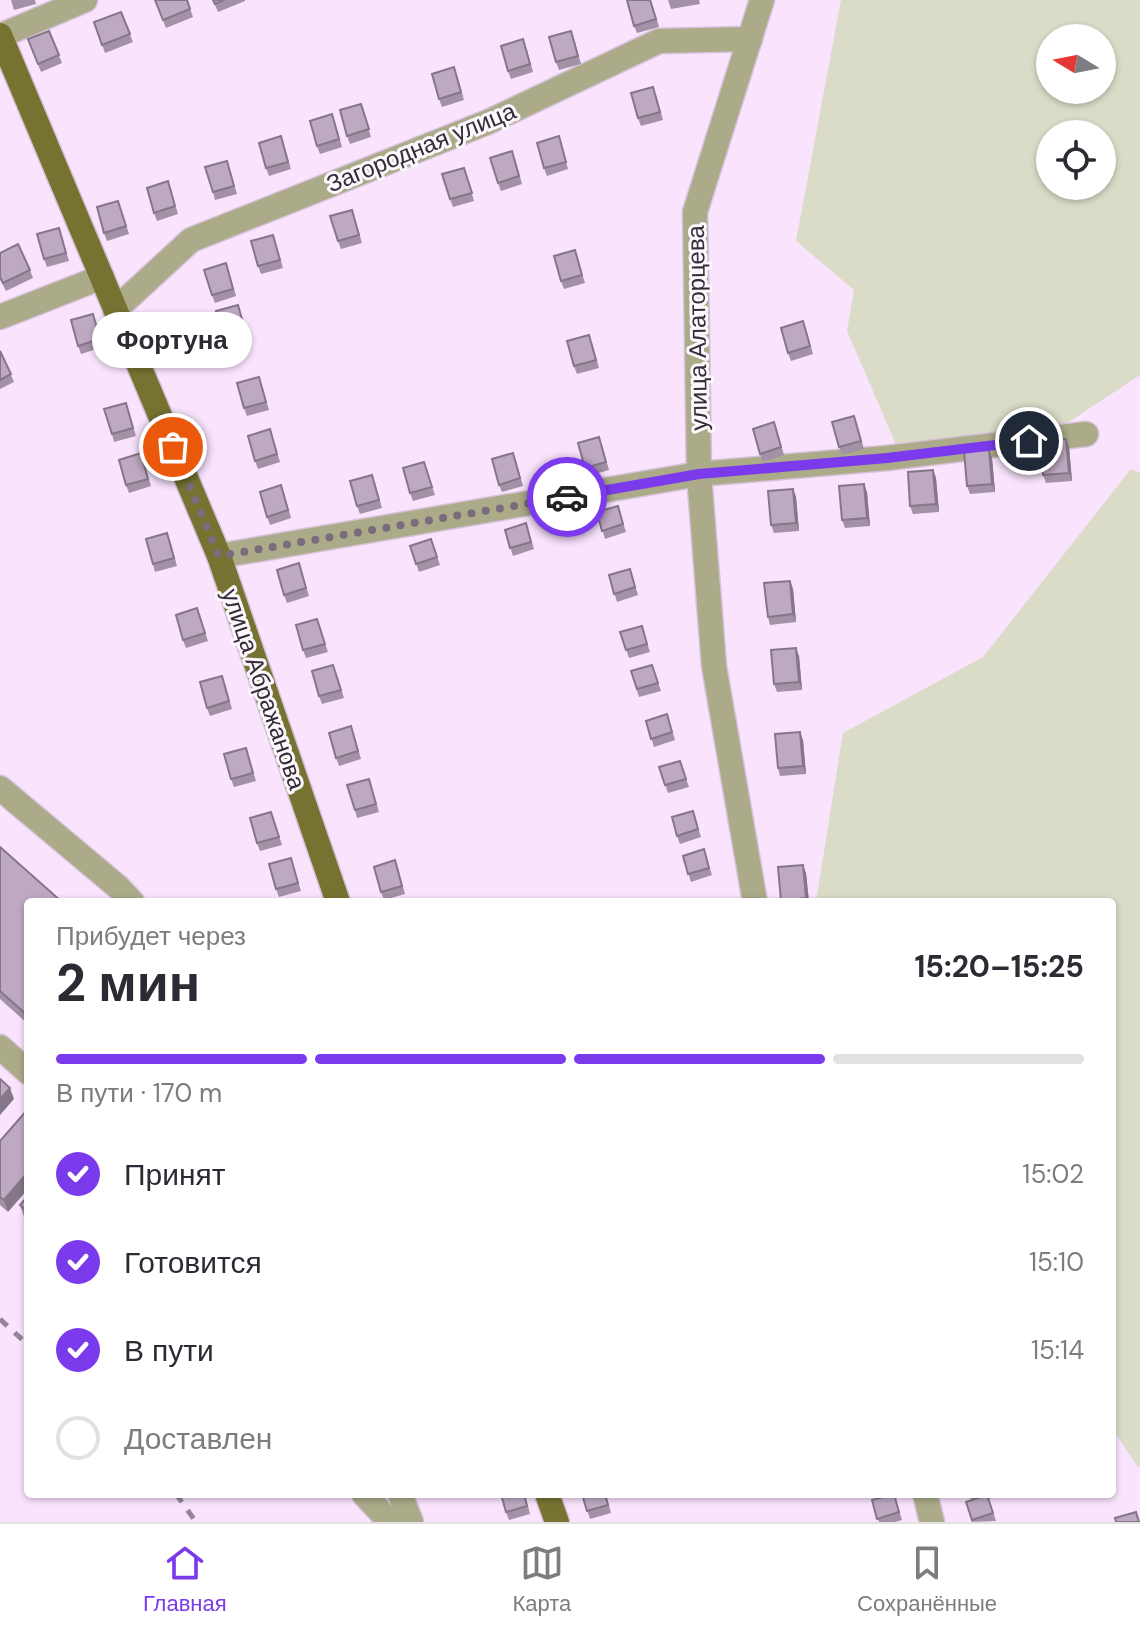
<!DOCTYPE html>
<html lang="ru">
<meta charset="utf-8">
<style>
body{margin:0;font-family:"DM Sans",sans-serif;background:#f2f2f3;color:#2b2b33;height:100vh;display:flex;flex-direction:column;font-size:30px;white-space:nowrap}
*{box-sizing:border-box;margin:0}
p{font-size:26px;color:#7c7c81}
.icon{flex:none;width:44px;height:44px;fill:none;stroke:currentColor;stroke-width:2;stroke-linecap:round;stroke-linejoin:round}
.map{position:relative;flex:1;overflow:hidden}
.details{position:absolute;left:24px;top:898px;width:1092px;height:600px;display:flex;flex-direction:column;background:#fff;border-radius:8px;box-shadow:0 2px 6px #0004}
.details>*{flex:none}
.needle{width:52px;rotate:280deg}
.tools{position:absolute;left:1036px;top:24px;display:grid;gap:16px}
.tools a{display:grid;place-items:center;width:80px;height:80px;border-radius:50%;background:#fff;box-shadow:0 2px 6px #0004;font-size:40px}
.pin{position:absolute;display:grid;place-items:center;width:68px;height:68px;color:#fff;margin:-34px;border:4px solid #fff;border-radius:50%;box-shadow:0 2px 8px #0007}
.courier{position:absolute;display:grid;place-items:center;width:80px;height:80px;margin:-40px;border:6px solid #7c3aed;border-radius:50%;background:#fff;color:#222;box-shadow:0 2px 10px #0007}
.bubble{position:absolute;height:56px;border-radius:28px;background:#fff;box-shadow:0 2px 6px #0004;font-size:26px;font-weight:700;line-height:56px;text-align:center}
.overview em{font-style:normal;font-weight:700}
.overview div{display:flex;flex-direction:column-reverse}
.overview{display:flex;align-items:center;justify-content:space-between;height:136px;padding:0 32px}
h1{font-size:52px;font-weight:700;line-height:60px}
.bar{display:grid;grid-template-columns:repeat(4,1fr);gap:12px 8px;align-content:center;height:96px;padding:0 32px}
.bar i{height:10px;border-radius:6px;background:#e1e1e2}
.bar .active{background:#7c3aed}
.bar p{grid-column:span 4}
ol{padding:0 32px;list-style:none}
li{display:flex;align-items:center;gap:24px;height:88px}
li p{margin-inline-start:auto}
li .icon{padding:8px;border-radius:50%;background:#7c3aed;color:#fff;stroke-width:4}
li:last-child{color:#7c7c81}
li i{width:44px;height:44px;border:4px solid #e1e1e2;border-radius:50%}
.tab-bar{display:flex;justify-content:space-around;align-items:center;height:112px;border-top:2px solid #e1e1e2;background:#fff;font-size:22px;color:#7c7c81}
.tab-bar a{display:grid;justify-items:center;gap:4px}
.tab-bar .active{color:#7c3aed}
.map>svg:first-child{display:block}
.green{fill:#dadcc8;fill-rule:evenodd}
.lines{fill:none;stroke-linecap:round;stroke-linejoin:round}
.minor-casing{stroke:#d6c2d9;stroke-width:27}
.major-casing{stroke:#d6c2d9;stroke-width:27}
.minor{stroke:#abaa89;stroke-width:24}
.major{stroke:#767332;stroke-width:24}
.rail{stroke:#948597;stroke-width:5;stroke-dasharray:10 10;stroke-linecap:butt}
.wall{fill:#a391a7}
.shaded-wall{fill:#857688}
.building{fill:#bea9c2;stroke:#857688;stroke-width:2}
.done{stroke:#796c7c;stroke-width:8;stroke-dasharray:0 14.4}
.route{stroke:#7c3aed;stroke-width:10}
.labels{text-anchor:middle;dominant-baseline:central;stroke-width:6;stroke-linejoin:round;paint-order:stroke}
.street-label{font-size:24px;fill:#342c36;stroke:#fbf7fc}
</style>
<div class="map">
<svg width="1140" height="1522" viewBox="0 0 1140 1522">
<rect width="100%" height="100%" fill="#f9e3fd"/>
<g class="green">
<path d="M841,0H1140V375L1034,445L898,449L847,331L854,290L796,241ZM1050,38H1102V90H1050ZM1050,134H1102V186H1050Z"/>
<polygon points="1131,469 1140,473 1140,1465 1138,1467 1112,1428 1112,902 816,902 843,733 983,657"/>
</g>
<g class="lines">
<g class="minor-casing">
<g id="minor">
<polyline points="0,36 85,0"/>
<polyline points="115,310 191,240 488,122 659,41 750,39"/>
<polyline points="0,317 102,277"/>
<polyline points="219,556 699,474 887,458 1086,434"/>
<polyline points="0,788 118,887 132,902"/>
<polyline points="755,902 714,666 699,474 695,212 762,0"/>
<polyline points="0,1047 28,1072"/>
<polyline points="364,1494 390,1522"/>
<polyline points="400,1494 411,1522"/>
<polyline points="925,1494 932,1522"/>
</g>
</g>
<g class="major-casing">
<g id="major">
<polyline points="0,35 219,556 338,902"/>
<polyline points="547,1494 557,1522"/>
</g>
</g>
<use href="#minor" class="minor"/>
<use href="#major" class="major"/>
<g class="rail">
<polyline points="0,1319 28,1345"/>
<polyline points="176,1494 196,1522"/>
</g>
</g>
<g class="wall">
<polygon points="11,0 35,0 36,4 14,10"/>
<polygon points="155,0 187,0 193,17 166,28"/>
<polygon points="213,0 245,0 245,1 218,12"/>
<polygon points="651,0 659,27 637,33 634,26"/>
<polygon points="668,0 699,0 700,4 671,9"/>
<polygon points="121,12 133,42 105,53 94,22"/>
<polygon points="49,31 62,63 41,72 28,39"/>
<polygon points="574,39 581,64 559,70 556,62"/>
<polygon points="526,47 533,72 511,79 508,71"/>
<polygon points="457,75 464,100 442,107 439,99"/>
<polygon points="656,95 663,120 641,126 638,118"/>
<polygon points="361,104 371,137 350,144 347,136"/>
<polygon points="335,122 342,147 320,154 317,146"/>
<polygon points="281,136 291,169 269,176 266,168"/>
<polygon points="561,144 568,169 547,176 544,168"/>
<polygon points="515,159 522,184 501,191 498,183"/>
<polygon points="227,161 237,194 215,200 213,192"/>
<polygon points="464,168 474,201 453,207 450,199"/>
<polygon points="168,181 178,214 157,221 154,213"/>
<polygon points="121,209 129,234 107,241 104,233"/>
<polygon points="352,210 362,243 341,249 338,241"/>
<polygon points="59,228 69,261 47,267 44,259"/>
<polygon points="273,235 283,268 261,274 258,266"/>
<polygon points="575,250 585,283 564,289 561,281"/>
<polygon points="0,253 30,270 33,278 6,291 0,279"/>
<polygon points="229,271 236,296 215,303 212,295"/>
<polygon points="238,305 248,338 226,344 223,336"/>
<polygon points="93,314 103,347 81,354 78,346"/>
<polygon points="806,329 813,354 791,361 788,353"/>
<polygon points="592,343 599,368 577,374 574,366"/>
<polygon points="0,351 14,382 0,389"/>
<polygon points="259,377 269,410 247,416 244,408"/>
<polygon points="126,403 136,436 114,442 112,434"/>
<polygon points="857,424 864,449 842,455 839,447"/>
<polygon points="270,429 280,462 258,469 255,461"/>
<polygon points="777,430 784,455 763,462 760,454"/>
<polygon points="1066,439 1069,447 1072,481 1046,483 1043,475"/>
<polygon points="602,445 609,470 588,476 585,468"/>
<polygon points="992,458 995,492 970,494 967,486"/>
<polygon points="143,461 151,486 129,493 126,485"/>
<polygon points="516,461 523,486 502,492 499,485"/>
<polygon points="424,462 435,495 413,501 410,493"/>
<polygon points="933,470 936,478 939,512 913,514 910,506"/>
<polygon points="375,483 382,508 360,514 357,506"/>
<polygon points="793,489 796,497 799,531 774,533 771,525"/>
<polygon points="867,492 870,526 845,528 842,520"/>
<polygon points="284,493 291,518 270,525 267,517"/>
<polygon points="618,506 626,532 605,539 597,512"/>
<polygon points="526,523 534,549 513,556 505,530"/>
<polygon points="431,539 440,565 419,572 410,546"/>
<polygon points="170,540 177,566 155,572 153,564"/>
<polygon points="299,563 309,596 287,603 284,595"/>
<polygon points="630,569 638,595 617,602 609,575"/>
<polygon points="790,581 793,589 796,622 770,625 768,617"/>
<polygon points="197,608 208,641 186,648 183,640"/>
<polygon points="317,619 328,652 306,658 303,650"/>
<polygon points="642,626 650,652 629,658 620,632"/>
<polygon points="799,656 802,690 777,692 774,684"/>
<polygon points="652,665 661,691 639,697 631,671"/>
<polygon points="336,673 344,698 322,704 319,696"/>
<polygon points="225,684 232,709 210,716 207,708"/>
<polygon points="667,714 675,740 654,747 646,721"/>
<polygon points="354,734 361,759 339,766 336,758"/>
<polygon points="803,740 806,774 780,776 778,768"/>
<polygon points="246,748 256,781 234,787 231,779"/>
<polygon points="680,761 689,787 668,793 659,767"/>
<polygon points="369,779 379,812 357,818 355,810"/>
<polygon points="693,811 701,837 680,844 677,836"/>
<polygon points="274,820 282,845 260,851 257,843"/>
<polygon points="0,847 28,902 28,1024 0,999"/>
<polygon points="704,849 712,875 691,882 683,856"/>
<polygon points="291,858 301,891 279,897 276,889"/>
<polygon points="778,867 806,873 809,902 781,902"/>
<polygon points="398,868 405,894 384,900 381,892"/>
<polygon points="0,1141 8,1212 0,1205"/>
<polygon points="28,1196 28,1220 24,1217 20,1205"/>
<polygon points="525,1494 530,1514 509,1520 506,1512"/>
<polygon points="582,1494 606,1494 611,1513 590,1519"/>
<polygon points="894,1494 902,1520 895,1522 879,1522 872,1500"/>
<polygon points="969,1494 992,1494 993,1497 989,1499 996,1521 972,1522 966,1502 971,1500"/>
</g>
<g class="shaded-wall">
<polygon points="1066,439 1069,447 1072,481 1069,473"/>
<polygon points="989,450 992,458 995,492 992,484"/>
<polygon points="933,470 936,478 939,512 936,504"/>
<polygon points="864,484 867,492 870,526 867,518"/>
<polygon points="793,489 796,497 799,531 796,523"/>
<polygon points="790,581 793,589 796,622 793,614"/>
<polygon points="796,648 799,656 802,690 799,682"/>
<polygon points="800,732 803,740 806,774 803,766"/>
<polygon points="803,865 806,873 809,902 806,898"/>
<polygon points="10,1088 14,1099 0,1115 0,1099"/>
<polygon points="28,1172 28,1189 8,1212 4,1200"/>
</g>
<g class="building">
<polygon points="155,0 187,0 190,9 163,20"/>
<polygon points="213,0 224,0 215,4"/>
<polygon points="627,0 650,0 656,19 634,26"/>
<polygon points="121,12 130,34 102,45 94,22"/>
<polygon points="49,31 59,55 38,64 28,39"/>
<polygon points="571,31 578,56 556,62 549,37"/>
<polygon points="523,39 530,64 508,71 501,46"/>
<polygon points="454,67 461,92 439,99 432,74"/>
<polygon points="653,87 660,112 638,118 631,93"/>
<polygon points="361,104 369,129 347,136 340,110"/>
<polygon points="332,114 339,139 317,146 310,121"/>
<polygon points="281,136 288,162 266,168 259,143"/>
<polygon points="559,136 566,162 544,168 537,143"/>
<polygon points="512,151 519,176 498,183 490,158"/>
<polygon points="227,161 234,186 213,192 205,167"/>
<polygon points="464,168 472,193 450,199 442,174"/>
<polygon points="168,181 175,206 154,213 147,188"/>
<polygon points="118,201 126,226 104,233 97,207"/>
<polygon points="352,210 359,235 338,241 330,216"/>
<polygon points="59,228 66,253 44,259 37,234"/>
<polygon points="273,235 280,260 258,266 251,241"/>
<polygon points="18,244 30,270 3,283 0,277 0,253"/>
<polygon points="575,250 582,275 561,281 554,256"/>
<polygon points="226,263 233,289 212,295 204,270"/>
<polygon points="238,305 245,330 223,336 216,311"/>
<polygon points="93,314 100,339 78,346 71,320"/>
<polygon points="803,321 810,346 788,353 781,328"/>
<polygon points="589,335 596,360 574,366 567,341"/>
<polygon points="0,351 11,374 0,380"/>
<polygon points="259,377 266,402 244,408 237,383"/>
<polygon points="126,403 133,428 112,434 104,409"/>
<polygon points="854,416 861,441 839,447 832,422"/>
<polygon points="774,422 781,447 760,454 753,429"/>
<polygon points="270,429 277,454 255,461 248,436"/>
<polygon points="599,437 606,462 585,468 578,443"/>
<polygon points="1066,439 1069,473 1043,475 1040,441"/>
<polygon points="989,450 992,484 967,486 964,452"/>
<polygon points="141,453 148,479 126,485 119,460"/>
<polygon points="513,453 520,478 499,485 492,459"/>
<polygon points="424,462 432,487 410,493 403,468"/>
<polygon points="933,470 936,504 910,506 908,472"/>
<polygon points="372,475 379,500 357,506 350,481"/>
<polygon points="864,484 867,518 842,520 839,486"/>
<polygon points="281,485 288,510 267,517 260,492"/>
<polygon points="793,489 796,523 771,525 768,491"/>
<polygon points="618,506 623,524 602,531 597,512"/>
<polygon points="526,523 531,542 510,548 505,530"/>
<polygon points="167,533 174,558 153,564 146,539"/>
<polygon points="431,539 437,557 416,564 410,546"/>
<polygon points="299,563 306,588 284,595 277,570"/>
<polygon points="630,569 635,587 614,594 609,575"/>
<polygon points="790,581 793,614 768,617 764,583"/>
<polygon points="197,608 205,633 183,640 176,615"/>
<polygon points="317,619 325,644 303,650 296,625"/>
<polygon points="642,626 647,644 626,650 620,632"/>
<polygon points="796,648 799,682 774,684 771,650"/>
<polygon points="333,665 341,690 319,696 312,671"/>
<polygon points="652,665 658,683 637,689 631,671"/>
<polygon points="222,676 229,701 207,708 200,682"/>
<polygon points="667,714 672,732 651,739 646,721"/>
<polygon points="351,726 358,751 336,758 329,733"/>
<polygon points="800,732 803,766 778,768 775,734"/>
<polygon points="246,748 253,773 231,779 224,754"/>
<polygon points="680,761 686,779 665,785 659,767"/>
<polygon points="369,779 376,804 355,810 347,785"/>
<polygon points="693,811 698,829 677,836 672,817"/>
<polygon points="271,812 279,837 257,843 250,818"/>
<polygon points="0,847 62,902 28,902 28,1016 0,991"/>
<polygon points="704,849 709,868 688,874 683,856"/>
<polygon points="291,858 298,883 276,889 269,864"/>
<polygon points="395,860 402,886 381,892 374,867"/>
<polygon points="803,865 806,898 781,901 778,867"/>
<polygon points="0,1079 10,1088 0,1099"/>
<polygon points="28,1109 28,1172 4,1200 0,1197 0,1141"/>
<polygon points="28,1196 28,1212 20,1205"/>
<polygon points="501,1494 524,1494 527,1506 506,1512"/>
<polygon points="582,1494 605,1494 608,1505 587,1511"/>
<polygon points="894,1494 899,1512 877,1519 872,1500"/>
<polygon points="987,1495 993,1513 972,1520 966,1502"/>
<polygon points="1136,1512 1139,1522 1116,1522 1115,1518"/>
</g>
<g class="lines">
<polyline class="done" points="173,447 219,556 567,497"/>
<polyline class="route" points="567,497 699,474 887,458 1029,441"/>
</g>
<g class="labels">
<g class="street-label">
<text transform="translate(421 147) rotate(-22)">Загородная улица</text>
<text transform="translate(697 328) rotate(-91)">улица Алаторцева</text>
<text transform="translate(264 689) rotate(71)">улица Абражанова</text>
</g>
</g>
</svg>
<div class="tools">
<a><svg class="needle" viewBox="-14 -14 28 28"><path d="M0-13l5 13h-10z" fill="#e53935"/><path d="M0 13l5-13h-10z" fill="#7c7c81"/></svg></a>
<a><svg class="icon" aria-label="locate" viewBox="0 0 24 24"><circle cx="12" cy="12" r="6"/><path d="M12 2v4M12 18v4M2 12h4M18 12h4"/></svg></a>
</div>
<div class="pin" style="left:173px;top:447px;background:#ea580c"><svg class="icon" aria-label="bag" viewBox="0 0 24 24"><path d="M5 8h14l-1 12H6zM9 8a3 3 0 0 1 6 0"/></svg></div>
<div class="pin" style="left:1029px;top:441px;background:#1f2937"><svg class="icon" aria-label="home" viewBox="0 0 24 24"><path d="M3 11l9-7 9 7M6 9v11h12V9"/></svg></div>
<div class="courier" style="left:567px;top:497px"><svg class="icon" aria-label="car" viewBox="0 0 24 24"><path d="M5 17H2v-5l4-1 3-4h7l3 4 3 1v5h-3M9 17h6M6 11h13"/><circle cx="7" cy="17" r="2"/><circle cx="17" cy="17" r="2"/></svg></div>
<div class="bubble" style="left:92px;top:312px;width:160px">Фортуна</div>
<section class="details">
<div class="overview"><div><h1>2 мин</h1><p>Прибудет через</p></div><em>15:20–15:25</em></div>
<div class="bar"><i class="active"></i><i class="active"></i><i class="active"></i><i></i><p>В пути · 170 m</p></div>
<ol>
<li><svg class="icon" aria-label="check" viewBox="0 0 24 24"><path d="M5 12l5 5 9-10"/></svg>Принят<p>15:02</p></li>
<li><svg class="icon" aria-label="check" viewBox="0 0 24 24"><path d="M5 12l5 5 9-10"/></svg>Готовится<p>15:10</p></li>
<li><svg class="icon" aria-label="check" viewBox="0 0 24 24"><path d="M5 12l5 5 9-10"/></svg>В пути<p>15:14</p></li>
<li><i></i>Доставлен</li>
</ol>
</section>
</div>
<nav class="tab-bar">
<a class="active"><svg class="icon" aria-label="home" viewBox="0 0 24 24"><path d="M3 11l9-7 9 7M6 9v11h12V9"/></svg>Главная</a>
<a><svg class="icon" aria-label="map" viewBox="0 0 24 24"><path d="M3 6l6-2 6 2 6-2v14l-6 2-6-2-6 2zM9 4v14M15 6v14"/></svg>Карта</a>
<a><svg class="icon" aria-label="saved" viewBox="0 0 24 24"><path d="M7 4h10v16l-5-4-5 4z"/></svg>Сохранённые</a>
</nav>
